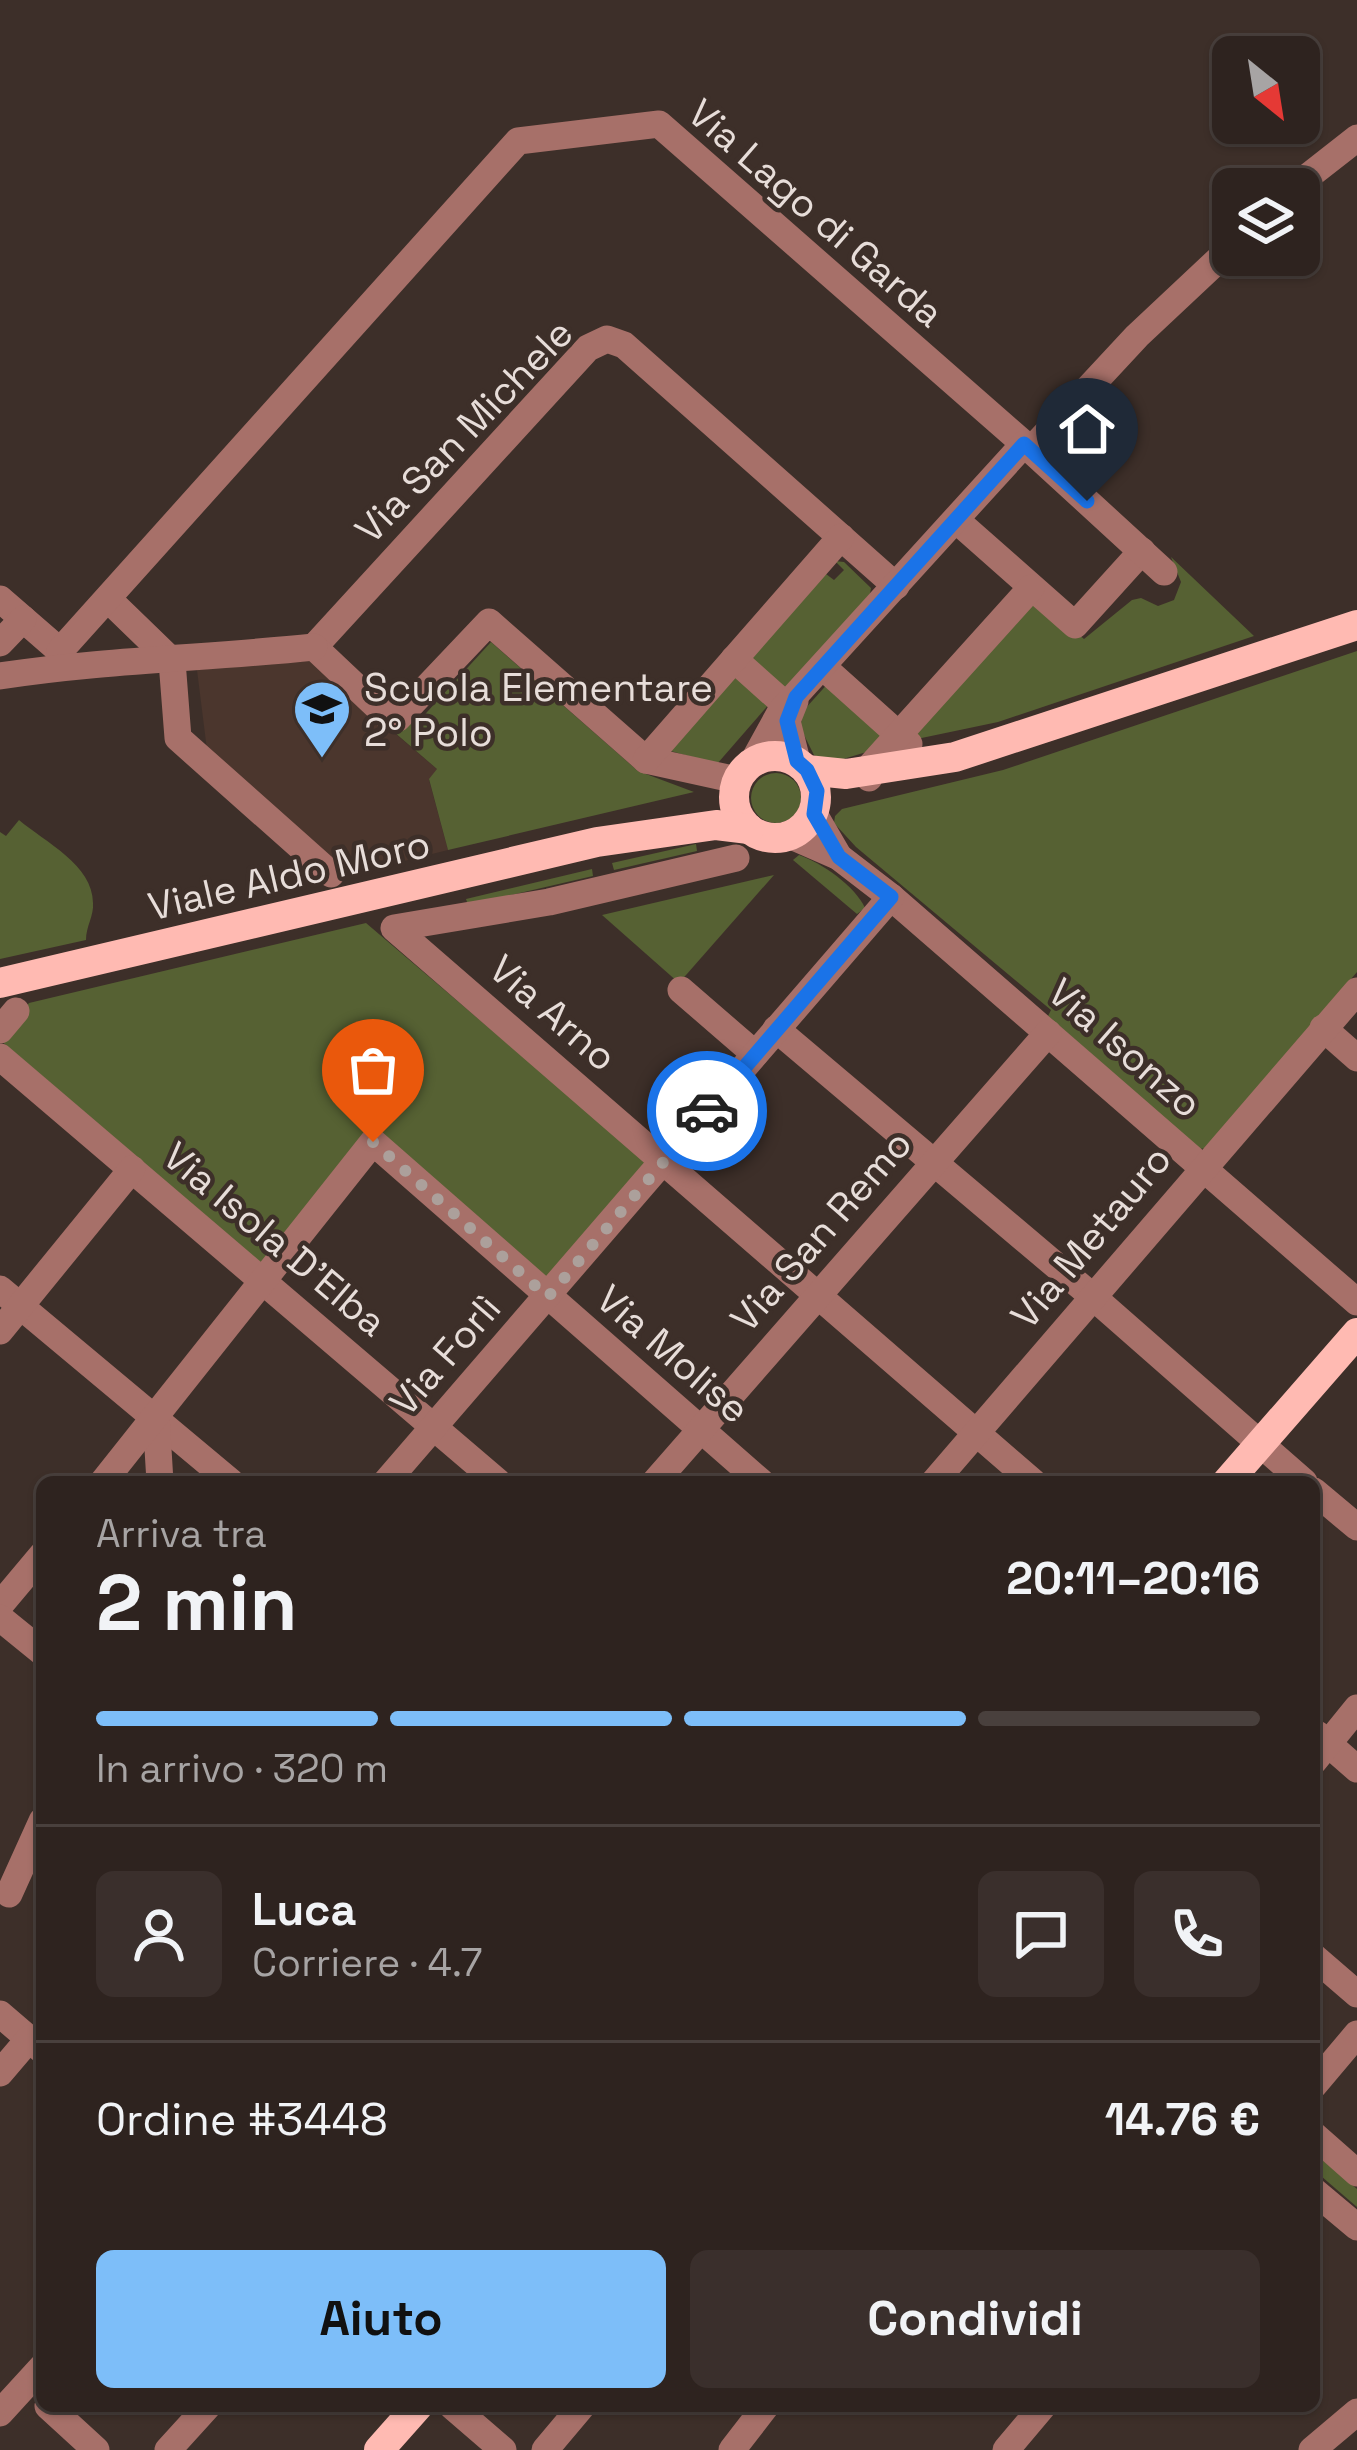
<!DOCTYPE html>
<html lang="it">
<meta charset="utf-8">
<style>
body{margin:0;font-family:"Space Grotesk",sans-serif;background:#3a2f2c;color:#f1f3f6;height:100vh;display:flex;flex-direction:column;font-size:45px;white-space:nowrap}
*{box-sizing:border-box;margin:0}
p{font-size:39px;color:#a7a4a4}
.icon{flex:none;width:66px;height:66px;fill:none;stroke:currentColor;stroke-width:2;stroke-linecap:round;stroke-linejoin:round}
.map{position:relative;flex:1;overflow:hidden}
.drawer{position:absolute;left:36px;top:1476px;width:1284px;height:936px;display:flex;flex-direction:column;background:#2e231f;border-radius:18px;box-shadow:0 3px 9px #0004,0 0 0 3px #49403d}
.drawer>*{flex:none}
.needle{width:78px;rotate:150deg}
.fabs{position:absolute;left:1212px;top:36px;display:grid;gap:24px}
.fabs a{display:grid;place-items:center;width:108px;height:108px;border-radius:18px;background:#2e231f;box-shadow:0 3px 9px #0004,0 0 0 3px #49403d;font-size:60px}
.pin{position:absolute;display:grid;place-items:center;width:102px;height:102px;color:#fff;margin:-123px -51px;border-radius:50% 50% 50% 0;rotate:-45deg;box-shadow:0 0 12px #0007}
.pin .icon{rotate:45deg}
.courier{position:absolute;display:grid;place-items:center;width:120px;height:120px;margin:-60px;border:9px solid #1a73e8;border-radius:50%;background:#fff;color:#222;box-shadow:0 3px 15px #0007}
.summary em{font-style:normal;font-weight:700}
.summary div{display:flex;flex-direction:column-reverse}
.summary{display:flex;align-items:center;justify-content:space-between;height:204px;padding:0 60px}
h1{font-size:78px;font-weight:700;line-height:90px}
.bar{display:grid;grid-template-columns:repeat(4,1fr);gap:18px 12px;align-content:center;height:144px;padding:0 60px}
.bar i{height:15px;border-radius:9px;background:#49403d}
.bar .on{background:#7dbef9}
.bar p{grid-column:span 4}
.line{display:flex;align-items:center;gap:30px;padding:0 60px;border-top:3px solid #49403d}
.line div{flex:1}
.round{display:grid;place-items:center;flex:none;width:126px;height:126px;border-radius:18px;background:#3a2f2c}
.cta{display:flex;gap:24px;margin-top:auto;padding:24px 60px}
.cta a{flex:1;height:138px;border-radius:18px;background:#7dbef9;color:#111;font-size:48px;font-weight:700;line-height:138px;text-align:center}
.cta a+a{background:#3a2f2c;color:#f1f3f6}
.map>svg:first-child{display:block}
.built{fill:#4b362d}
.green{fill:#566133}
.lines{fill:none;stroke-linecap:round;stroke-linejoin:round}
.minor{stroke:#a77069;stroke-width:27}
.major{stroke:#ffbab2;stroke-width:30}
.done{stroke:#aca09b;stroke-width:12;stroke-dasharray:0 21.6}
.route{stroke:#1a73e8;stroke-width:15}
.labels{text-anchor:middle;dominant-baseline:central;stroke-width:9;stroke-linejoin:round;paint-order:stroke}
.street-label{font-size:39px;fill:#e7ddd9;stroke:#3d2f29}
.poi-label{font-size:39px;fill:#e7ddd9;stroke:#3d2f29;text-anchor:start}
</style>
<div class="map">
<svg width="1357" height="2450" viewBox="0 0 1357 2450">
<rect width="100%" height="100%" fill="#3d2f29"/>
<polygon class="built" points="308,659 438,770 429,780 448,850 352,874 207,750 197,670"/>
<g class="green">
<polygon points="1171,557 1254,636 998,722 912,740 1031,594 1084,639 1132,600 1141,598 1158,606 1174,600 1181,582"/>
<polygon points="835,561 844,562 871,588 870,594 782,693 741,656 818,568 834,580 844,570"/>
<polygon points="491,642 638,771 694,792 448,850 429,779 437,769 387,726 417,723"/>
<polygon points="1357,651 1357,972 1206,1148 1200,1149 1048,1016 1051,1010 856,847 834,823 835,816 842,809 1003,770"/>
<polygon points="731,667 771,702 717,764 660,748"/>
<polygon points="831,680 894,735 883,747 830,763 814,755 800,727 804,710"/>
<circle cx="776" cy="798" r="25"/>
<path d="M19,820C45,842 93,865 93,903C94,916 86,926 86,940L0,959V832L6,836Z"/>
<polygon points="696,844 697,851 614,870 612,863"/>
<path d="M799,855C822,863 855,886 865,908L857,914L793,860Z"/>
<polygon points="592,869 593,876 468,905 466,899"/>
<polygon points="774,875 679,983 602,915"/>
<polygon points="366,923 651,1166 548,1286 368,1129 262,1264 0,1040 29,1003"/>
<polygon points="1314,2153 1357,2189 1357,2207 1314,2170"/>
</g>
<g class="lines">
<g class="minor">
<polyline points="1292,189 1357,138"/>
<polyline points="1031,450 1137,336 1233,246"/>
<polyline points="956,520 1075,625 1142,551"/>
<polyline points="0,599 60,651"/>
<polyline points="109,600 172,661"/>
<polyline points="0,643 23,619"/>
<polyline points="314,647 588,348 607,339 624,345 896,586"/>
<polyline points="314,647 386,715 398,718 489,622 646,760 737,780"/>
<polyline points="734,659 790,709"/>
<polyline points="172,661 178,738 331,874"/>
<polyline points="58,667 60,651 518,141 659,124 1031,450 1164,572"/>
<polyline points="823,667 909,744"/>
<path d="M0,676C104,660 209,658 314,647"/>
<polyline points="795,701 787,721 797,761"/>
<polyline points="646,760 841,537"/>
<polyline points="753,762 781,711 1024,444"/>
<polyline points="869,778 866,771 1031,588"/>
<polyline points="814,814 839,857"/>
<polyline points="791,836 839,857 891,897 1357,1302"/>
<polyline points="736,858 549,902 394,928 1033,1482"/>
<polyline points="681,990 755,1054"/>
<polyline points="1323,1028 1357,1058"/>
<polyline points="776,1029 1092,1296 1304,1482"/>
<polyline points="0,1030 16,1011"/>
<polyline points="0,1057 498,1482"/>
<polyline points="0,1289 231,1482"/>
<polyline points="0,1331 132,1169"/>
<polyline points="156,1416 160,1482"/>
<polyline points="103,1482 373,1142 761,1482"/>
<polyline points="386,1482 891,897"/>
<polyline points="655,1482 1048,1033"/>
<polyline points="934,1482 1357,991"/>
<polyline points="1314,1491 1357,1527"/>
<polyline points="0,1605 42,1555"/>
<polyline points="0,1618 42,1652"/>
<polyline points="1317,1734 1357,1769"/>
<polyline points="1314,1761 1357,1708"/>
<polyline points="9,1894 42,1821"/>
<polyline points="1314,1957 1357,1994"/>
<polyline points="0,2014 42,2050"/>
<polyline points="0,2073 29,2039"/>
<polyline points="1314,2085 1357,2034"/>
<polyline points="1314,2135 1357,2173"/>
<polyline points="1314,2191 1357,2227"/>
<polyline points="48,2406 96,2450"/>
<polyline points="452,2406 503,2450"/>
<polyline points="0,2413 42,2367"/>
<polyline points="168,2450 208,2406"/>
<polyline points="545,2450 582,2406"/>
<polyline points="732,2450 766,2406"/>
<polyline points="1006,2450 1043,2406"/>
<polyline points="1312,2450 1357,2412"/>
</g>
<g class="major">
<circle cx="775" cy="797" r="41"/>
<polyline points="807,770 846,774 955,757 1357,625"/>
<polyline points="0,983 597,842 716,825 749,829"/>
<polyline points="1227,1482 1357,1333"/>
<polyline points="379,2450 418,2406"/>
</g>
</g>
<g class="lines">
<polyline class="done" points="373,1142 548,1297 707,1111"/>
<polyline class="route" points="707,1111 891,897 839,857 814,814 817,791 807,770 797,761 787,721 796,697 1024,444 1087,501"/>
</g>
<defs>
<g id="school-pin" transform="scale(3)"><path d="M0 17L-7.5 6A9.5 9.5 0 1 1 7.5 6Z" fill="#7dbef9" stroke="#3d2f29"/><path d="M0-5L7-2L0 1L-7-2ZM-4 1L0 2.5L4 1V4Q0 6-4 4Z" fill="#111"/></g>
</defs>
<g fill-rule="evenodd">
<use href="#school-pin" x="322" y="709"/>
</g>
<g class="labels">
<g class="street-label">
<text transform="translate(816 213) rotate(41)">Via Lago di Garda</text>
<text transform="translate(464 431) rotate(-46)">Via San Michele</text>
<text transform="translate(289 875) rotate(-13)">Viale Aldo Moro</text>
<text transform="translate(553 1013) rotate(41)">Via Arno</text>
<text transform="translate(1125 1048) rotate(41)">Via Isonzo</text>
<text transform="translate(821 1231) rotate(-49)">Via San Remo</text>
<text transform="translate(1091 1237) rotate(-50)">Via Metauro</text>
<text transform="translate(275 1239) rotate(40)">Via Isola D'Elba</text>
<text transform="translate(673 1354) rotate(41)">Via Molise</text>
<text transform="translate(445 1355) rotate(-49)">Via Forlì</text>
</g>
<g class="poi-label">
<text x="364" y="687">Scuola Elementare<tspan x="364" dy="45">2° Polo</tspan></text>
</g>
</g>
</svg>
<div class="fabs">
<a><svg class="needle" viewBox="-14 -14 28 28"><path d="M0-13l5 13h-10z" fill="#e53935"/><path d="M0 13l5-13h-10z" fill="#a7a4a4"/></svg></a>
<a><svg class="icon" aria-label="layers" viewBox="0 0 24 24"><path d="M12 4l9 5-9 5-9-5zM3 14l9 5 9-5"/></svg></a>
</div>
<div class="pin" style="left:373px;top:1142px;background:#ea580c"><svg class="icon" aria-label="bag" viewBox="0 0 24 24"><path d="M5 8h14l-1 12H6zM9 8a3 3 0 0 1 6 0"/></svg></div>
<div class="pin" style="left:1087px;top:501px;background:#1f2937"><svg class="icon" aria-label="home" viewBox="0 0 24 24"><path d="M3 11l9-7 9 7M6 9v11h12V9"/></svg></div>
<div class="courier" style="left:707px;top:1111px"><svg class="icon" aria-label="car" viewBox="0 0 24 24"><path d="M5 17H2v-5l4-1 3-4h7l3 4 3 1v5h-3M9 17h6M6 11h13"/><circle cx="7" cy="17" r="2"/><circle cx="17" cy="17" r="2"/></svg></div>
<section class="drawer">
<div class="summary"><div><h1>2 min</h1><p>Arriva tra</p></div><em>20:11–20:16</em></div>
<div class="bar"><i class="on"></i><i class="on"></i><i class="on"></i><i></i><p>In arrivo · 320 m</p></div>
<div class="line" style="height:216px"><a class="round"><svg class="icon" aria-label="person" viewBox="0 0 24 24"><circle cx="12" cy="8" r="4"/><path d="M4 21q1-7 8-7t8 7"/></svg></a><div><b>Luca</b><p>Corriere · 4.7</p></div><a class="round"><svg class="icon" aria-label="chat" viewBox="0 0 24 24"><path d="M4 5h16v11H9l-5 4z"/></svg></a><a class="round"><svg class="icon" aria-label="phone" viewBox="0 0 24 24"><path d="M5 4h4l2 5-3 2q2 4 5 5l2-3 5 2v4C11 20 4 13 5 4z"/></svg></a></div>
<div class="line" style="height:156px"><div>Ordine #3448</div><b>14.76 €</b></div>
<div class="cta"><a>Aiuto</a><a>Condividi</a></div>
</section>
</div>
